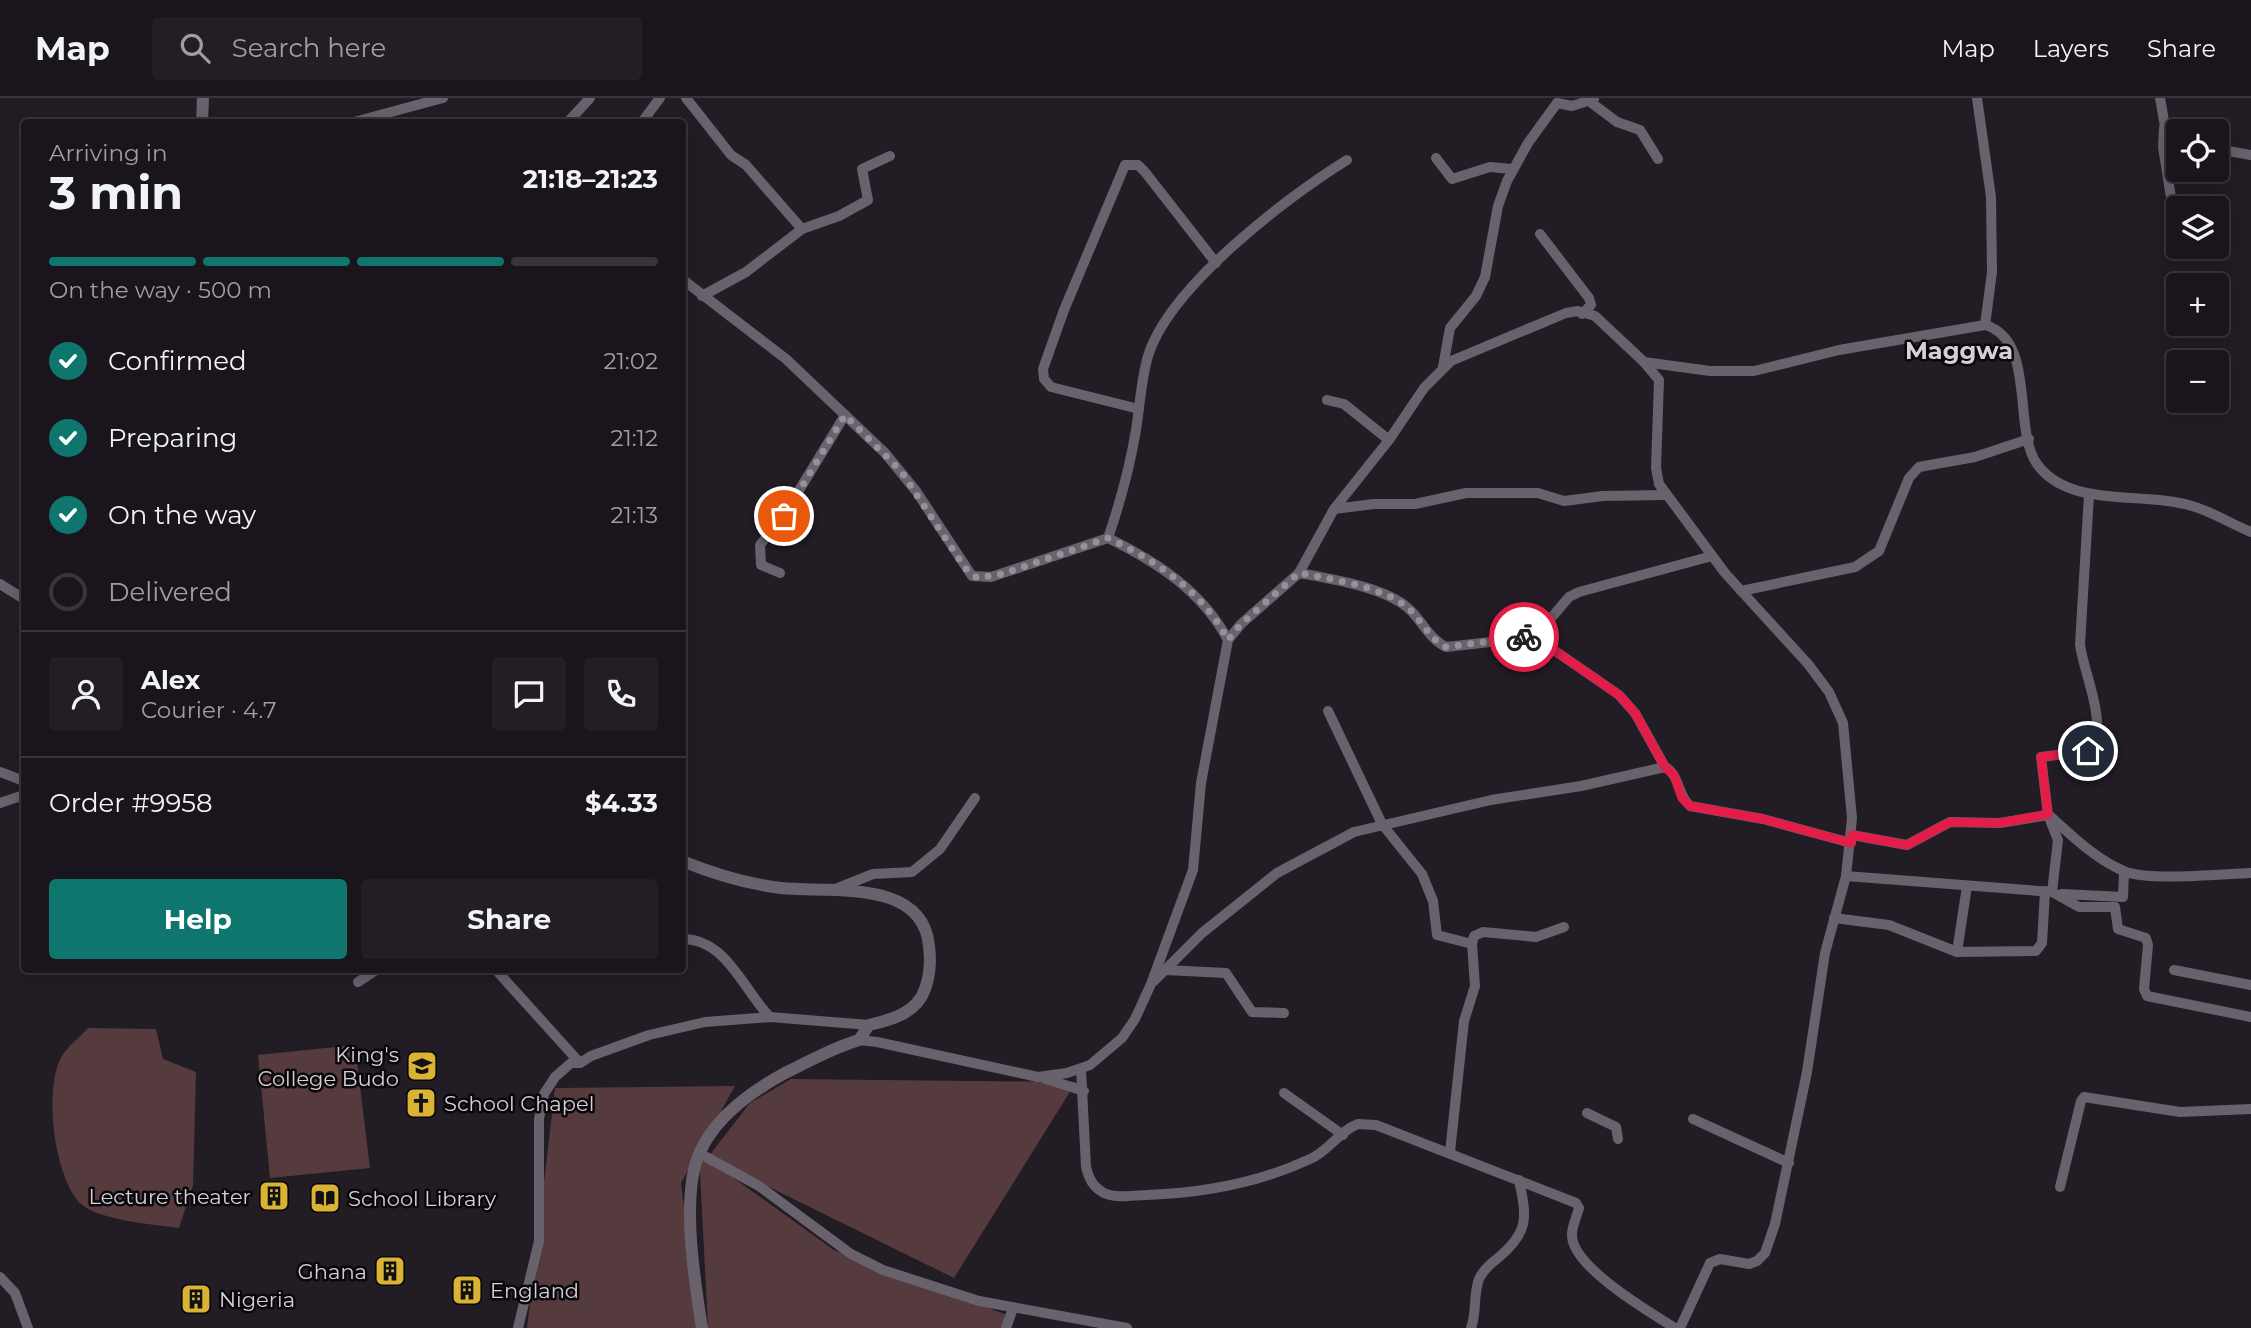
<!DOCTYPE html>
<meta charset="utf-8">
<style>
body{margin:0;font-family:Montserrat,sans-serif;background:#231e25;color:#f1f3f6;height:100vh;display:flex;flex-direction:column;font-size:26px;white-space:nowrap}
*{box-sizing:border-box;margin:0}
p{font-size:23px;color:#9f9fa3}
.icon{flex:none;width:38px;height:38px;fill:none;stroke:currentColor;stroke-width:2;stroke-linecap:round;stroke-linejoin:round}
.map{position:relative;flex:1;overflow:hidden}
.details{position:absolute;left:21px;top:21px;width:665px;height:854px;display:flex;flex-direction:column;background:#1a151c;border-radius:7px;box-shadow:0 4px 18px #0003,0 0 0 2px #38343b}
.details>*{flex:none}
.buttons{position:absolute;left:2166px;top:21px;display:grid;gap:14px}
.buttons a{display:grid;place-items:center;width:63px;height:63px;border-radius:7px;background:#1a151c;box-shadow:0 4px 18px #0003,0 0 0 2px #38343b;font-size:35px}
.pin{position:absolute;display:grid;place-items:center;width:60px;height:60px;color:#fff;margin:-30px;border:4px solid #fff;border-radius:50%;box-shadow:0 2px 7px #0007}
.courier{position:absolute;display:grid;place-items:center;width:70px;height:70px;margin:-35px;border:5px solid #e11d48;border-radius:50%;background:#fff;color:#222;box-shadow:0 2px 9px #0007}
.overview em{font-style:normal;font-weight:700}
.overview div{display:flex;flex-direction:column-reverse}
.overview{display:flex;align-items:center;justify-content:space-between;height:119px;padding:0 28px}
h1{font-size:46px;font-weight:700;line-height:52px}
.bar{display:grid;grid-template-columns:repeat(4,1fr);gap:10px 7px;align-content:center;height:84px;padding:0 28px}
.bar i{height:9px;border-radius:5px;background:#38343b}
.bar .current{background:#0f766e}
.bar p{grid-column:span 4}
.line{display:flex;align-items:center;gap:18px;padding:0 28px;border-top:2px solid #38343b}
.line div{flex:1}
.round{display:grid;place-items:center;flex:none;width:74px;height:74px;border-radius:7px;background:#231e25}
ol{padding:0 28px;list-style:none}
li{display:flex;align-items:center;gap:21px;height:77px}
li p{margin-inline-start:auto}
li .icon{padding:7px;border-radius:50%;background:#0f766e;color:#fff;stroke-width:4}
li:last-child{color:#9f9fa3}
li i{width:38px;height:38px;border:4px solid #38343b;border-radius:50%}
.cta{display:flex;gap:14px;margin-top:auto;padding:14px 28px}
.cta a{flex:1;height:80px;border-radius:7px;background:#0f766e;color:#fff;font-size:28px;font-weight:700;line-height:80px;text-align:center}
.cta a+a{background:#231e25;color:#f1f3f6}
header{display:flex;align-items:center;gap:42px;box-sizing:border-box;height:98px;padding:0 35px;background:#1a151c;border-bottom:2px solid #38343b}
header strong{font-size:33px}
nav{display:flex;gap:38px;margin-inline-start:auto;font-size:24px}
.search{width:490px;height:63px;background:#231e25;display:flex;align-items:center;gap:18px;box-sizing:border-box;padding:0 24px;border-radius:7px;color:#9f9fa3;font-size:26px}
.map>svg:first-child{display:block}
.green{fill:#553a3e}
.lines{fill:none;stroke-linecap:round;stroke-linejoin:round}
.minor{stroke:#69616c;stroke-width:10}
.tertiary{stroke:#69616c;stroke-width:12}
.done{stroke:#969198;stroke-width:7;stroke-dasharray:0 12.6}
.route{stroke:#e11d48;stroke-width:9}
.labels{text-anchor:middle;dominant-baseline:central;stroke-width:5;stroke-linejoin:round;paint-order:stroke}
.poi-label{font-size:21px;fill:#d4d0d6;stroke:#0a070b;text-anchor:start}
.quarter-label{font-size:24px;font-weight:bold;fill:#d4d0d6;stroke:#0a070b}
</style>
<header>
<strong>Map</strong>
<div class="search"><svg class="icon" aria-label="search" viewBox="0 0 24 24"><circle cx="10" cy="10" r="6"/><path d="M15 15l6 6"/></svg>Search here</div>
<nav><a>Map</a><a>Layers</a><a>Share</a></nav>
</header>
<div class="map">
<svg width="2251" height="1230" viewBox="0 0 2251 1230">
<rect width="100%" height="100%" fill="#221c25"/>
<g class="green">
<path d="M88,930L156,931L163,961L196,974L193,1087L179,1130C156,1127 98,1122 81,1106C54,1080 43,989 62,958C68,948 80,939 88,930Z"/>
<polygon points="355,947 370,1070 270,1080 258,957"/>
<polygon points="791,981 1076,984 954,1180 708,1059 750,1005"/>
<polygon points="735,988 681,1085 699,1230 527,1230 555,990"/>
<polygon points="699,1055 834,1152 1010,1218 1003,1230 708,1230"/>
</g>
<g class="lines">
<g class="minor">
<polyline points="686,0 731,57 746,67 802,131"/>
<path d="M1977,0L1991,99L1992,174L1985,227C2037,242 2012,331 2037,366C2069,411 2144,393 2192,408C2213,414 2231,426 2251,434"/>
<polyline points="2160,0 2166,34 2179,44"/>
<polyline points="1589,3 1617,24 1640,32 1658,61"/>
<polyline points="1557,5 1572,8 1594,1"/>
<polyline points="354,24 443,0"/>
<polyline points="568,24 590,0"/>
<polyline points="642,24 660,0"/>
<polyline points="2164,30 2163,49 2172,106"/>
<polyline points="2217,51 2251,57"/>
<polyline points="1436,60 1452,81 1490,69 1512,71"/>
<polyline points="1540,136 1589,200 1591,207 1582,216"/>
<path d="M682,181L786,261L885,355L916,393L972,478L991,479L1108,440C1157,464 1202,493 1228,542"/>
<polyline points="702,198 746,174 802,131 839,118 868,102 862,71 890,58"/>
<polyline points="1644,264 1659,282 1656,370 1659,386 1725,475 1808,566 1829,594 1843,625 1852,720 1846,778 1825,855 1807,974 1775,1126 1765,1155 1757,1163 1749,1166 1720,1161 1710,1165 1680,1230"/>
<polyline points="1443,269 1450,230 1476,198 1485,179 1498,108 1507,83 1528,45 1557,5"/>
<polyline points="1327,302 1344,306 1389,342 1424,290 1451,263 1566,215 1578,213 1595,218 1644,264 1710,273 1754,273 1839,252 1985,227"/>
<polyline points="1139,311 1051,289 1044,281 1043,271 1064,212 1125,67 1138,67 1145,74 1216,165"/>
<polyline points="1334,411 1374,406 1415,406 1466,395 1538,395 1564,403 1603,398 1665,397"/>
<path d="M1108,440C1120,405 1130,368 1136,332C1140,307 1141,282 1148,258C1169,189 1287,99 1347,62"/>
<polyline points="780,475 761,467 760,447 784,417 845,317"/>
<path d="M1299,475C1331,481 1384,489 1408,510C1422,522 1429,541 1446,549L1535,539L1619,597L1635,615L1665,669"/>
<polyline points="0,486 24,501"/>
<polyline points="1741,493 1855,469 1879,453 1909,380 1919,369 1975,359 2029,341"/>
<polyline points="1535,539 1569,499 1579,494 1712,458"/>
<polyline points="1328,613 1382,726 1422,776 1433,803 1437,837 1472,846"/>
<polyline points="0,674 24,683"/>
<polyline points="0,705 24,697"/>
<path d="M2051,719C2073,739 2098,763 2126,774C2152,783 2221,776 2251,775"/>
<polyline points="1852,737 1907,747 1950,724 2000,725 2048,717"/>
<polyline points="1846,778 2052,794 2079,809 2115,809 2118,831 2146,840 2148,847 2144,891 2147,898 2251,919"/>
<polyline points="838,790 873,776 912,774 940,751 975,700"/>
<path d="M2052,794L2058,742L2048,717L2041,659L2088,653C2111,630 2083,575 2080,546L2089,397"/>
<polyline points="2062,796 2123,799 2124,773"/>
<polyline points="1834,820 1889,827 1957,854 2036,853 2042,845 2045,793"/>
<path d="M682,841C727,841 743,892 770,919"/>
<polyline points="1957,854 1967,788"/>
<polyline points="496,872 580,965"/>
<polyline points="1165,872 1226,875 1252,914 1284,915"/>
<polyline points="2174,872 2251,887"/>
<path d="M1154,883L1202,835L1277,775L1354,734L1491,702L1581,688L1665,669C1680,677 1677,697 1690,708L1763,721L1851,745"/>
<polyline points="358,884 376,872"/>
<polyline points="859,942 877,944 1038,979 1067,975 1090,967 1122,940 1135,921 1151,886 1193,772 1201,685 1228,542 1241,526 1299,475 1334,411 1389,342"/>
<path d="M1081,971L1086,1069C1089,1081 1093,1089 1104,1095C1117,1101 1134,1097 1147,1097C1203,1095 1259,1085 1310,1061C1329,1053 1339,1033 1358,1026L1376,1027L1576,1105L1579,1110C1577,1118 1572,1128 1572,1136C1570,1168 1651,1215 1675,1230"/>
<polyline points="1046,981 1084,993"/>
<polyline points="1284,995 1343,1037"/>
<polyline points="1587,1015 1616,1029 1618,1041"/>
<polyline points="1693,1021 1789,1065"/>
<polyline points="1450,1054 1464,923 1475,888 1472,846 1474,838 1483,834 1536,839 1564,829"/>
<polyline points="699,1055 759,1088 851,1156 883,1172 979,1203 1127,1230"/>
<polyline points="2060,1089 2081,1003 2084,999 2180,1014 2251,1011"/>
<polyline points="0,1179 15,1195 28,1230"/>
<polyline points="518,1230 539,1143 539,1021 544,996 555,979 571,965 580,965 591,958 649,937 705,924 770,919 869,927"/>
<polyline points="1006,1230 1013,1210"/>
<path d="M1471,1230C1477,1215 1473,1197 1479,1181C1483,1172 1490,1166 1498,1160C1529,1134 1527,1120 1519,1082"/>
</g>
<g class="tertiary">
<polyline points="202,24 203,0"/>
<path d="M682,763C714,776 746,786 781,790C830,795 923,780 929,848C931,863 930,877 925,891C917,915 891,922 869,927L859,942C832,950 810,963 785,975C752,993 716,1018 700,1054C680,1096 695,1185 702,1230"/>
</g>
</g>
<g class="lines">
<path class="done" d="M784,418L845,317L901,373L965,470L977,480L1002,476L1108,440C1158,464 1202,493 1228,542L1241,526L1299,475C1331,481 1384,489 1408,510C1422,522 1429,541 1446,549L1524,539"/>
<polyline class="route" points="1524,539 1535,539 1619,597 1635,615 1665,669 1674,677 1682,700 1690,708 1763,721 1851,745 1852,737 1907,747 1950,724 2000,725 2048,716 2041,659 2088,653"/>
</g>
<defs>
<g id="school-square" transform="scale(1.575)"><rect x="-9" y="-9" width="18" height="18" rx="4" fill="#dab334" stroke="#0a070b"/><path d="M0-5L7-2L0 1L-7-2ZM-4 1L0 2.5L4 1V4Q0 6-4 4Z" fill="#111"/></g>
<g id="church-square" transform="scale(1.575)"><rect x="-9" y="-9" width="18" height="18" rx="4" fill="#dab334" stroke="#0a070b"/><path d="M-1.2-6h2.4v3.5h3.3v2.4h-3.3V6h-2.4V-.1h-3.3v-2.4h3.3Z" fill="#111"/></g>
<g id="building-square" transform="scale(1.575)"><rect x="-9" y="-9" width="18" height="18" rx="4" fill="#dab334" stroke="#0a070b"/><path d="M-4-6H4V6H1V3H-1V6H-4ZM-2.5-4.3h1.7v1.8h-1.7ZM.8-4.3h1.7v1.8H.8ZM-2.5-1h1.7V.8h-1.7ZM.8-1h1.7V.8H.8Z" fill="#111"/></g>
<g id="library-square" transform="scale(1.575)"><rect x="-9" y="-9" width="18" height="18" rx="4" fill="#dab334" stroke="#0a070b"/><path d="M-6-4Q-3-5.5-.7-3.5V5Q-3 3-6 4ZM6-4Q3-5.5 .7-3.5V5Q3 3 6 4Z" fill="#111"/></g>
</defs>
<g fill-rule="evenodd">
<use href="#school-square" x="422" y="968"/>
<use href="#church-square" x="421" y="1005"/>
<use href="#building-square" x="274" y="1098"/>
<use href="#library-square" x="325" y="1100"/>
<use href="#building-square" x="390" y="1173"/>
<use href="#building-square" x="467" y="1192"/>
<use href="#building-square" x="196" y="1201"/>
</g>
<g class="labels">
<g class="poi-label">
<text x="399" y="956" text-anchor="end">King's<tspan x="399" dy="24">College Budo</tspan></text>
<text x="444" y="1005">School Chapel</text>
<text x="251" y="1098" text-anchor="end">Lecture theater</text>
<text x="348" y="1100">School Library</text>
<text x="367" y="1173" text-anchor="end">Ghana</text>
<text x="490" y="1192">England</text>
<text x="219" y="1201">Nigeria</text>
</g>
<g class="quarter-label">
<text x="1959" y="252">Maggwa</text>
</g>
</g>
</svg>
<div class="buttons">
<a><svg class="icon" aria-label="locate" viewBox="0 0 24 24"><circle cx="12" cy="12" r="6"/><path d="M12 2v4M12 18v4M2 12h4M18 12h4"/></svg></a>
<a><svg class="icon" aria-label="layers" viewBox="0 0 24 24"><path d="M12 4l9 5-9 5-9-5zM3 14l9 5 9-5"/></svg></a>
<a>+</a>
<a>−</a>
</div>
<div class="pin" style="left:784px;top:418px;background:#ea580c"><svg class="icon" aria-label="bag" viewBox="0 0 24 24"><path d="M5 8h14l-1 12H6zM9 8a3 3 0 0 1 6 0"/></svg></div>
<div class="pin" style="left:2088px;top:653px;background:#1f2937"><svg class="icon" aria-label="home" viewBox="0 0 24 24"><path d="M3 11l9-7 9 7M6 9v11h12V9"/></svg></div>
<div class="courier" style="left:1524px;top:539px"><svg class="icon" aria-label="bike" viewBox="0 0 24 24"><circle cx="6" cy="16" r="4"/><circle cx="18" cy="16" r="4"/><path d="M6 16l4-8h5l3 8M10 8l3 8H6M13 5h3"/></svg></div>
<section class="details">
<div class="overview"><div><h1>3 min</h1><p>Arriving in</p></div><em>21:18–21:23</em></div>
<div class="bar"><i class="current"></i><i class="current"></i><i class="current"></i><i></i><p>On the way · 500 m</p></div>
<ol>
<li><svg class="icon" aria-label="check" viewBox="0 0 24 24"><path d="M5 12l5 5 9-10"/></svg>Confirmed<p>21:02</p></li>
<li><svg class="icon" aria-label="check" viewBox="0 0 24 24"><path d="M5 12l5 5 9-10"/></svg>Preparing<p>21:12</p></li>
<li><svg class="icon" aria-label="check" viewBox="0 0 24 24"><path d="M5 12l5 5 9-10"/></svg>On the way<p>21:13</p></li>
<li><i></i>Delivered</li>
</ol>
<div class="line" style="height:126px"><a class="round"><svg class="icon" aria-label="person" viewBox="0 0 24 24"><circle cx="12" cy="8" r="4"/><path d="M4 21q1-7 8-7t8 7"/></svg></a><div><b>Alex</b><p>Courier · 4.7</p></div><a class="round"><svg class="icon" aria-label="chat" viewBox="0 0 24 24"><path d="M4 5h16v11H9l-5 4z"/></svg></a><a class="round"><svg class="icon" aria-label="phone" viewBox="0 0 24 24"><path d="M5 4h4l2 5-3 2q2 4 5 5l2-3 5 2v4C11 20 4 13 5 4z"/></svg></a></div>
<div class="line" style="height:91px"><div>Order #9958</div><b>$4.33</b></div>
<div class="cta"><a>Help</a><a>Share</a></div>
</section>
</div>
